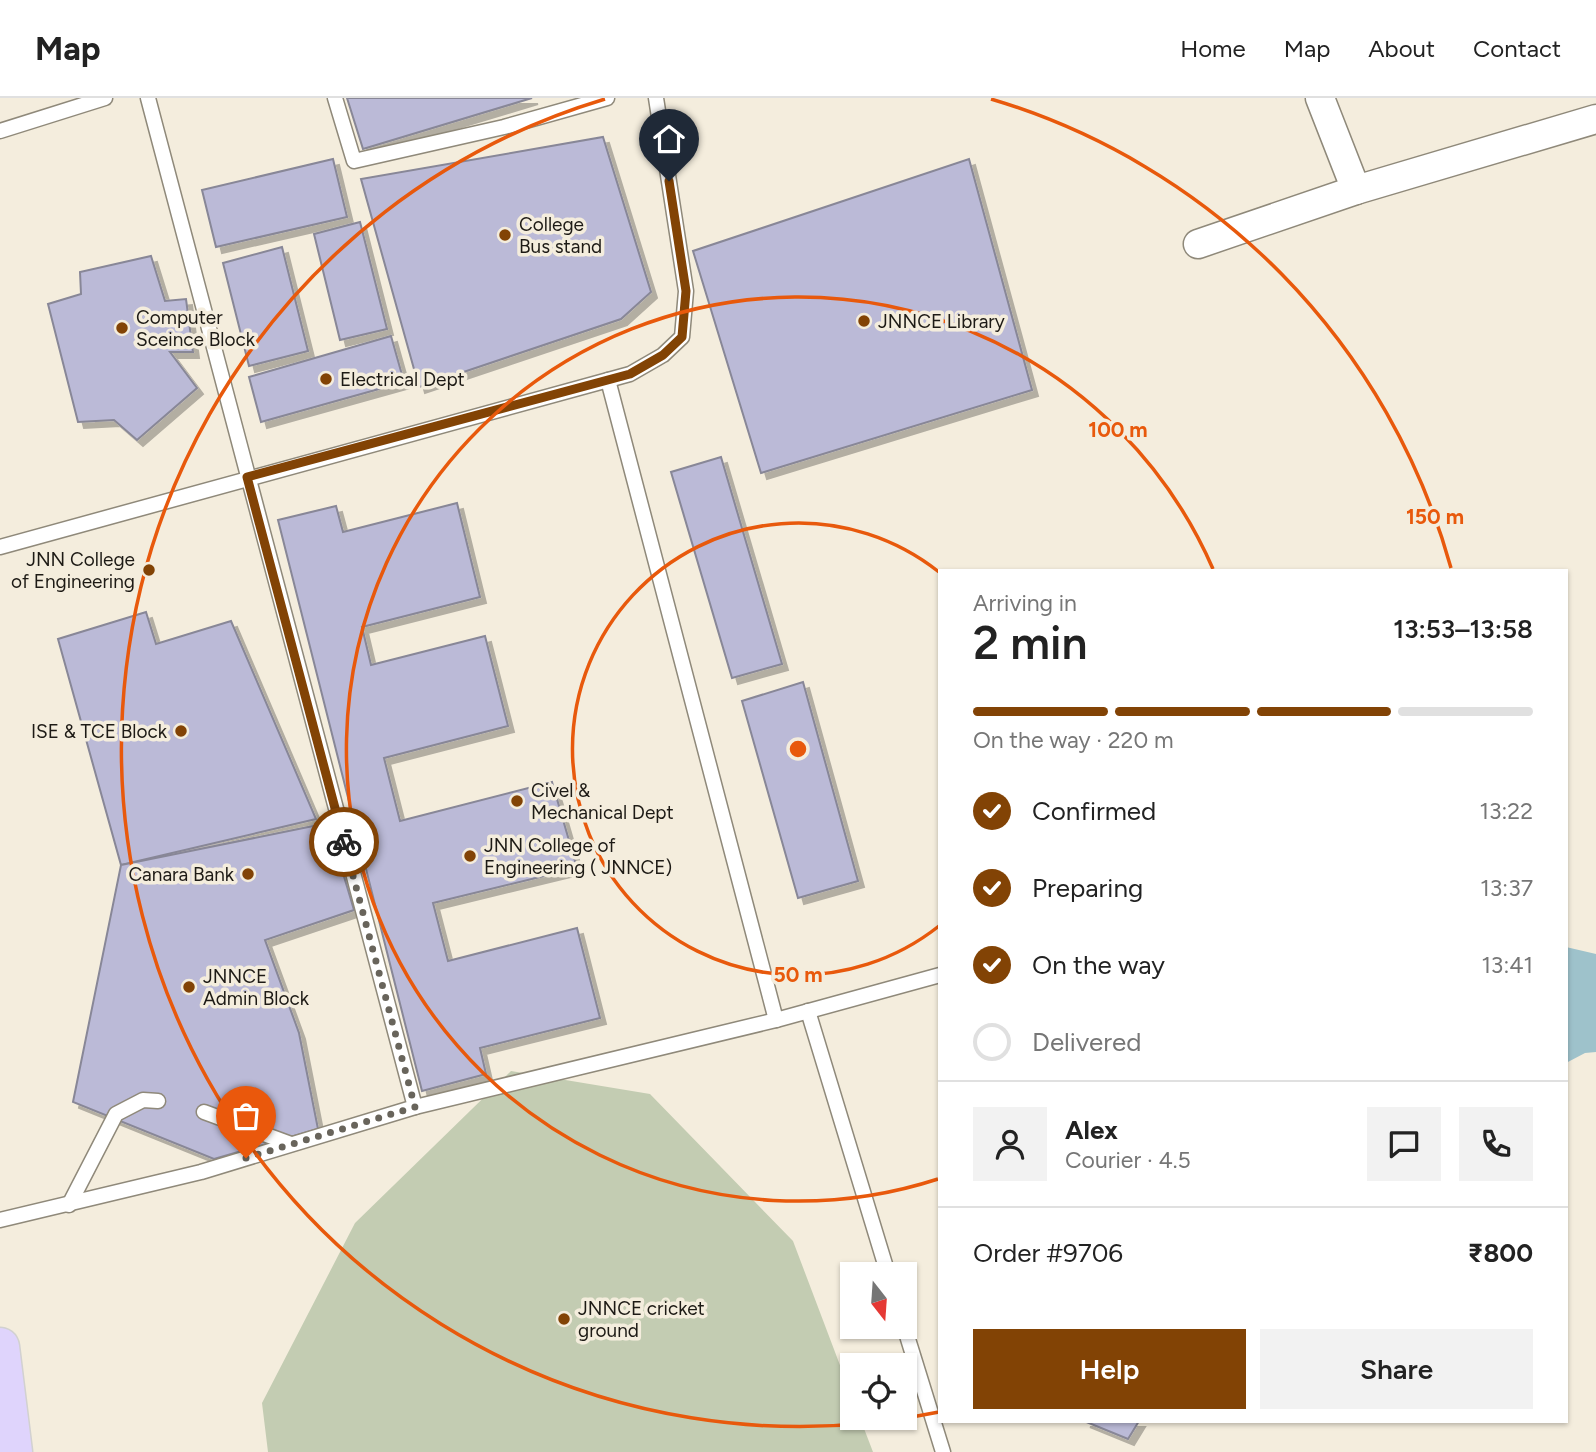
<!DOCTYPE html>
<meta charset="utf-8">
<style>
body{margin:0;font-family:Figtree,sans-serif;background:#f2f2f2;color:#222;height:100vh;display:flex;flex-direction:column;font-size:26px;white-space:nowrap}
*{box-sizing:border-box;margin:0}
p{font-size:23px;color:#767676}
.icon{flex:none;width:38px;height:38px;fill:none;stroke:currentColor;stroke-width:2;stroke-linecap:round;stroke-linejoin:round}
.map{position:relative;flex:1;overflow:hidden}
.panel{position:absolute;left:938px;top:471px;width:630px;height:854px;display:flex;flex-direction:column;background:#fff;border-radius:0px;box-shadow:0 2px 5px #0004}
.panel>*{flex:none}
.needle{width:46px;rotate:163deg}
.tools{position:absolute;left:840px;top:1164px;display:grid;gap:14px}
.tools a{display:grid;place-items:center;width:77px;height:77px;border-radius:0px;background:#fff;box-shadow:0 2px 5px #0004;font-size:35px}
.pin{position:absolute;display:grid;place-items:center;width:60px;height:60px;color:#fff;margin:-72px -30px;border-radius:50% 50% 50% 0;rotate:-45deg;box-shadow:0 0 7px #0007}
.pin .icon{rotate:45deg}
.courier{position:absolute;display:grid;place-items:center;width:70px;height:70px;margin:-35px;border:5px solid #824305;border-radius:50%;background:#fff;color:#222;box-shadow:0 2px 9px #0007}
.summary em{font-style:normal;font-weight:600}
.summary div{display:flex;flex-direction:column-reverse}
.summary{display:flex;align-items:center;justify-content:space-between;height:119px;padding:0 35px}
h1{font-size:46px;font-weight:600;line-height:52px}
.bar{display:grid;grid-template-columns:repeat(4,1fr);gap:10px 7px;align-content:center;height:84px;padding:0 35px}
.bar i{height:9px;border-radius:5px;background:#e0e0e0}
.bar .on{background:#824305}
.bar p{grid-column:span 4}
.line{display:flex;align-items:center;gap:18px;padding:0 35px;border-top:2px solid #e0e0e0}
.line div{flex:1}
.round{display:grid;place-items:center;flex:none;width:74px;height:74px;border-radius:0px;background:#f2f2f2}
ol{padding:0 35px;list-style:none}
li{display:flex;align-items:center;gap:21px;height:77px}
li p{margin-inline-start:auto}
li .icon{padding:7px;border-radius:50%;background:#824305;color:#fff;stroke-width:4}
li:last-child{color:#767676}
li i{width:38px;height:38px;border:4px solid #e0e0e0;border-radius:50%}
.action{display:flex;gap:14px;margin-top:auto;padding:14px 35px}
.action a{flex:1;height:80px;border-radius:0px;background:#824305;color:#fff;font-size:28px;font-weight:600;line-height:80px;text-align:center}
.action a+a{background:#f2f2f2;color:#222}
header{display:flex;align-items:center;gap:42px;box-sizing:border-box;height:98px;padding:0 35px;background:#fff;border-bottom:2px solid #e0e0e0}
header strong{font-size:33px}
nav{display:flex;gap:38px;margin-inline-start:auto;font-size:24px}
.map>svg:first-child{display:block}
.green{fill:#c3ccb2}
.water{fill:#9ec2cb}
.building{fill:#bbbad7;stroke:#888797;stroke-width:2;filter:url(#shadow)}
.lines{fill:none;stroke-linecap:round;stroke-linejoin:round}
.service-casing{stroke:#8f897a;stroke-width:17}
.minor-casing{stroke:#8f897a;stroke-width:31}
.primary-casing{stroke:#d2d1d0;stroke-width:41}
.service{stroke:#fff;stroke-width:14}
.minor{stroke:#fff;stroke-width:28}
.primary{stroke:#dfd4fc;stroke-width:38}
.done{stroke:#68645b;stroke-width:7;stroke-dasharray:0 12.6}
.route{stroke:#824305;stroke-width:9}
.ring{fill:none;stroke:#e8590c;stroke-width:3.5}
.poi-dot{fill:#824305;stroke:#f4eddd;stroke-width:2.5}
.labels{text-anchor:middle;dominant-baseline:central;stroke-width:7;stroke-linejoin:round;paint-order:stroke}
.poi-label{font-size:19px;fill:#1d1a15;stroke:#f4eddd;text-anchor:start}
.centre{fill:#e8590c;stroke:#f4eddd;stroke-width:3.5}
.ring-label{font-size:21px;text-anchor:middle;font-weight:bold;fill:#e8590c;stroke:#f4eddd;stroke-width:7;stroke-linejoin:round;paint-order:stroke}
</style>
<header>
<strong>Map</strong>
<nav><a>Home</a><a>Map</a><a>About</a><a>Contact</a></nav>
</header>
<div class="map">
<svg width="1596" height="1354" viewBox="0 0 1596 1354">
<defs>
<filter id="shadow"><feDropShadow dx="6" dy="6" stdDeviation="0" flood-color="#0004"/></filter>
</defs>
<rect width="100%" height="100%" fill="#f4eddd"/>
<polygon class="green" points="511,973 650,996 793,1143 852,1299 852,1320 860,1320 873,1354 268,1354 262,1305 355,1125"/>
<polygon class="water" points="1566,849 1596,856 1596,954 1585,955 1566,965"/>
<g class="building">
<polygon points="347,0 532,0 363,51"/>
<polygon points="603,39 651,194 621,221 419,289 361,81"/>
<polygon points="333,61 347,119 216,149 202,92"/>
<polygon points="969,61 1032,292 761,375 693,153"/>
<polygon points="360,124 387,231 340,242 314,136"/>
<polygon points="282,149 308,253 249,268 223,165"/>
<polygon points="151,158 165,203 186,201 193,254 170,254 197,290 137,342 114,322 78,324 48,206 81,196 80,174"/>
<polygon points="391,238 404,284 261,324 249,279"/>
<polygon points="721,359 782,566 732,580 671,374"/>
<polygon points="457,405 480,499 362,529 371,567 485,538 508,628 384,660 400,723 552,684 577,770 433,805 448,863 577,830 600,920 480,950 486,976 422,993 278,422 336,408 343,434"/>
<polygon points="146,514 156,546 231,523 316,721 121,767 58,541"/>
<polygon points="803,584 858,783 798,800 742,603"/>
<polygon points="328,725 354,812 265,842 299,935 318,1031 214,1061 73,1004 121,767"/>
<polygon points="1084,1323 1139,1323 1128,1341"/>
</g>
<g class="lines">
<g class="service-casing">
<g id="service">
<polyline points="335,0 354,63 504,29 607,0"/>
<polyline points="0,33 105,0"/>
<polyline points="608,282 776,922"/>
<polyline points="0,449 630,276 663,257 682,239 686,193 656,0"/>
<polyline points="808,913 888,1176"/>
<polyline points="415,1009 776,922 940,877"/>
<polyline points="204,1014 291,1046"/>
<polyline points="69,1107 116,1016 143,1002 158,1003"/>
<polyline points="0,1122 201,1074 415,1009 148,0"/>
<polyline points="904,1228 943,1354"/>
</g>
</g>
<g class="minor-casing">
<g id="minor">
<polyline points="1320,0 1356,92 1596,21"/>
<polyline points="1198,146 1356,92"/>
</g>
</g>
<g class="primary-casing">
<polyline id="primary" points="0,1249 13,1354"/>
</g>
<use href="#service" class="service"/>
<use href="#minor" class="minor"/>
<use href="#primary" class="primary"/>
</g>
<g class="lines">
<polyline class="done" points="246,1060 415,1009 344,744"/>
<polyline class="route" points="344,744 247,379 630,276 663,257 682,239 686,193 669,83"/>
</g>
<g class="ring">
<path d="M939 828A226 226 0 1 1 939 474"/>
<path d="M938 1081A452 452 0 1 1 1213 471"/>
<path d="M939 1314A678 678 0 0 1 605 1M991 1A678 678 0 0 1 1451 470"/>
</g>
<g class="poi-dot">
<circle cx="505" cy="137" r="7"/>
<circle cx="864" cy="223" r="7"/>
<circle cx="122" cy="230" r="7"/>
<circle cx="326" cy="281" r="7"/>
<circle cx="149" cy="472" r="7"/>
<circle cx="181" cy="633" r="7"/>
<circle cx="517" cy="703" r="7"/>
<circle cx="470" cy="758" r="7"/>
<circle cx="248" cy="776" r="7"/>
<circle cx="189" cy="889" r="7"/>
<circle cx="564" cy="1221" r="7"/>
</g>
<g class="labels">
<g class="poi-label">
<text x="519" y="126">College<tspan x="519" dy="22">Bus stand</tspan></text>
<text x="136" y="219">Computer<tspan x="136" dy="22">Sceince Block</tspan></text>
<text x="878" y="223">JNNCE Library</text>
<text x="340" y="281">Electrical Dept</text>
<text x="135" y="461" text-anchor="end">JNN College<tspan x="135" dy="22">of Engineering</tspan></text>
<text x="167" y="633" text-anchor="end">ISE &amp; TCE Block</text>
<text x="531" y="692">Civel &amp;<tspan x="531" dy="22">Mechanical Dept</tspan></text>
<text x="484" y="747">JNN College of<tspan x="484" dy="22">Engineering ( JNNCE)</tspan></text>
<text x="234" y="776" text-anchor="end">Canara Bank</text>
<text x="203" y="878">JNNCE<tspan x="203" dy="22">Admin Block</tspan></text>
<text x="578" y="1210">JNNCE cricket<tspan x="578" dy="22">ground</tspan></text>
</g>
</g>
<circle cx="798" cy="651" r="10" class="centre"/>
<g class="ring-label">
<text x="1118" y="339">100 m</text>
<text x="1435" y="426">150 m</text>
<text x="798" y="884">50 m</text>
</g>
</svg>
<div class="tools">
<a><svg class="needle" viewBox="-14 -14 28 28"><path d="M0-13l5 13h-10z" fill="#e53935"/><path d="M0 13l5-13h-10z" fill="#767676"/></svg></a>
<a><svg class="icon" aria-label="locate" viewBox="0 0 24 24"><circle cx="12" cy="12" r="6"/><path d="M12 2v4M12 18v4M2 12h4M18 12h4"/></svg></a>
</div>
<div class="pin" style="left:246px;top:1060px;background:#ea580c"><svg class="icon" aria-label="bag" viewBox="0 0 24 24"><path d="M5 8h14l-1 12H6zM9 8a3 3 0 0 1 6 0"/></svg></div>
<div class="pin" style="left:669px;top:83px;background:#1f2937"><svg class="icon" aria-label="home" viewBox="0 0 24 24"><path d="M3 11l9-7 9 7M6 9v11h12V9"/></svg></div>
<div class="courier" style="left:344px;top:744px"><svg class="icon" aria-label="bike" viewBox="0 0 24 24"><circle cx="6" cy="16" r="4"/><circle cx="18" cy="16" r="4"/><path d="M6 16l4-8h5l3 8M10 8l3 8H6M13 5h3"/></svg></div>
<section class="panel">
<div class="summary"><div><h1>2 min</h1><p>Arriving in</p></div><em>13:53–13:58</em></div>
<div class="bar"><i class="on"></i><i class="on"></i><i class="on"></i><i></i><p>On the way · 220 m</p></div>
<ol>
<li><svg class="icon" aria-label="check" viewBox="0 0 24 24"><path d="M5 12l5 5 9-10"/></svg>Confirmed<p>13:22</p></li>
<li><svg class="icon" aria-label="check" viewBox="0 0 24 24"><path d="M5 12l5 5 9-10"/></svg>Preparing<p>13:37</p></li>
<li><svg class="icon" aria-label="check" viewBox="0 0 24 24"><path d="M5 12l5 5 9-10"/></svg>On the way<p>13:41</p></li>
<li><i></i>Delivered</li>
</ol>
<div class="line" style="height:126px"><a class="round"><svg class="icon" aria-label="person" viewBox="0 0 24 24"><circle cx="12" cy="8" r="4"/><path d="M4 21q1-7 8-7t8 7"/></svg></a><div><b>Alex</b><p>Courier · 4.5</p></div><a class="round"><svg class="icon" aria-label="chat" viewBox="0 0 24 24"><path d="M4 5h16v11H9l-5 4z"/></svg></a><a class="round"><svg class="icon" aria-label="phone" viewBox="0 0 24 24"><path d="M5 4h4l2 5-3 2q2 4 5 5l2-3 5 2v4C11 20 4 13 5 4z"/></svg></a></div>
<div class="line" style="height:91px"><div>Order #9706</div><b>₹800</b></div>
<div class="action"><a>Help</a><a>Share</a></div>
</section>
</div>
